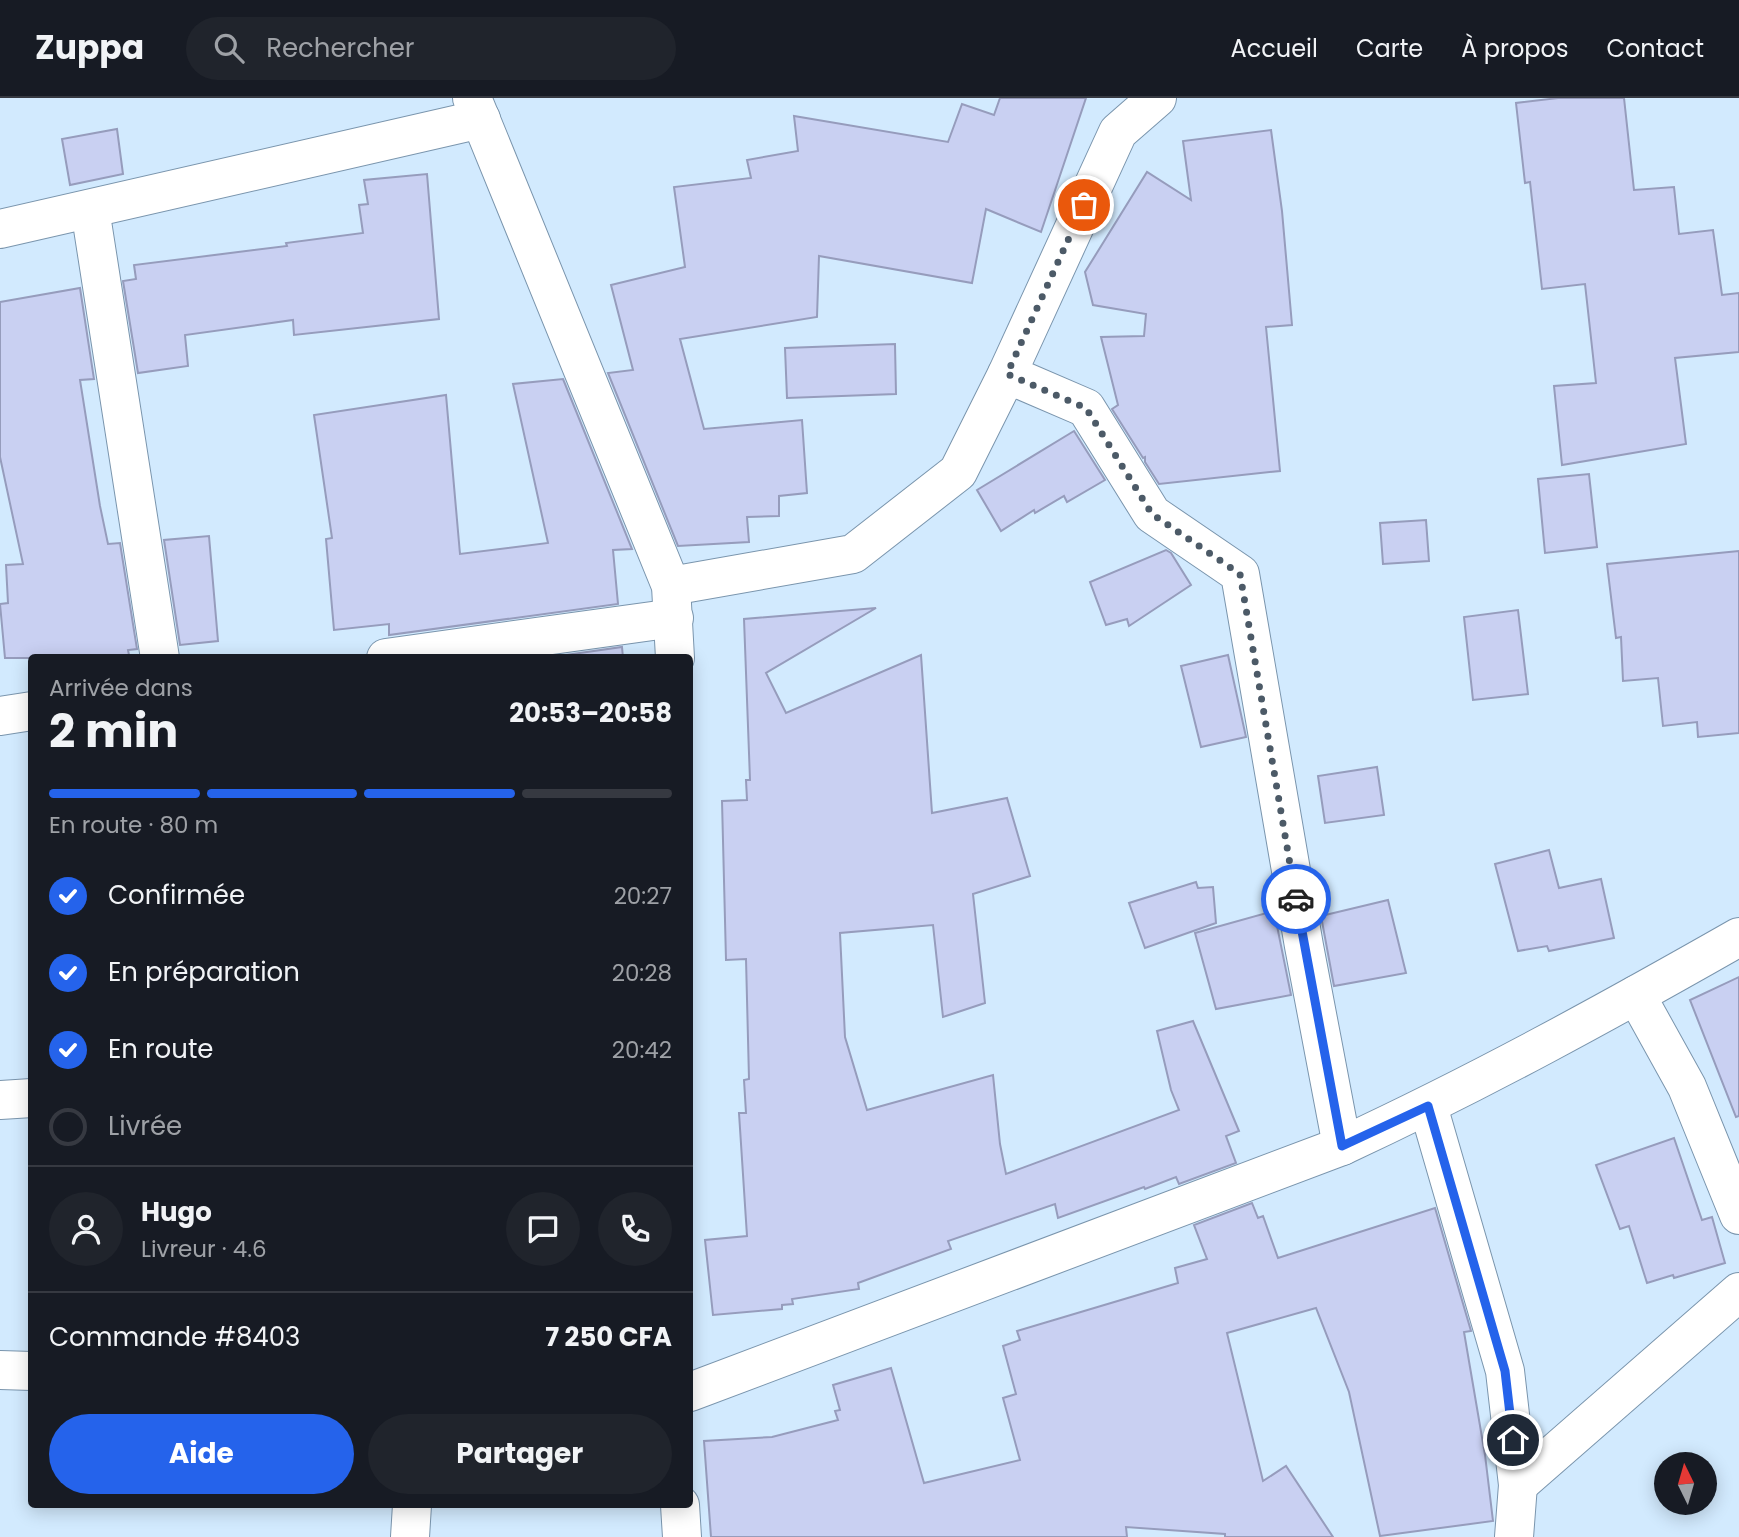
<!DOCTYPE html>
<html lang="fr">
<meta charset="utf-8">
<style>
body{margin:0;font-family:Poppins,sans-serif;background:#20242c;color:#f1f3f6;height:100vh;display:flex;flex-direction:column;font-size:26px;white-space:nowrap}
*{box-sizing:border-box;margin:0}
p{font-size:23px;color:#9ea1a6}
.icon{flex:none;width:38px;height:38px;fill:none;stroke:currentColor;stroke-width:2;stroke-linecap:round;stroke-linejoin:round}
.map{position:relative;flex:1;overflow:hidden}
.details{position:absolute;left:28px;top:556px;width:665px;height:854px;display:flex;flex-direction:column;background:#171b24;border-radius:7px;box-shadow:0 4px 18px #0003}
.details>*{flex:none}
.needle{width:46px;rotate:355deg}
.fabs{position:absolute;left:1654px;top:1354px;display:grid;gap:14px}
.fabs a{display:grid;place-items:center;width:63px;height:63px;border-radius:50%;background:#171b24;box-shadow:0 4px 18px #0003;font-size:35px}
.pin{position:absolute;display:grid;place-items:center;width:60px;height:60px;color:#fff;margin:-30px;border:4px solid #fff;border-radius:50%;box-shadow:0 2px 7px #0007}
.courier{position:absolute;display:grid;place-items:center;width:70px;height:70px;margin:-35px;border:5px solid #2563eb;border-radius:50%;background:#fff;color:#222;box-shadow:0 2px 9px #0007}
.headline em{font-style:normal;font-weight:700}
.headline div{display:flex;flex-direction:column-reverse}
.headline{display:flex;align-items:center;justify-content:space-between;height:119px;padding:0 21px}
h1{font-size:46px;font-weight:700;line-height:52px}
.bar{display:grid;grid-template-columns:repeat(4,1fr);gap:10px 7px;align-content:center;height:84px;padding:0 21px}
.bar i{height:9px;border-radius:5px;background:#363941}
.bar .selected{background:#2563eb}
.bar p{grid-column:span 4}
.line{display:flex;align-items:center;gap:18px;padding:0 21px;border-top:2px solid #363941}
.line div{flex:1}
.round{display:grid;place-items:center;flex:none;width:74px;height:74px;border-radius:37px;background:#20242c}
ol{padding:0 21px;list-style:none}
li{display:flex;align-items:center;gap:21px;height:77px}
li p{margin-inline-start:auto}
li .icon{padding:7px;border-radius:50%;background:#2563eb;color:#fff;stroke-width:4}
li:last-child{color:#9ea1a6}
li i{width:38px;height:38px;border:4px solid #363941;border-radius:50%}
.primary-button{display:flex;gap:14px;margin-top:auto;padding:14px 21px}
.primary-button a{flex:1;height:80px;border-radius:42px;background:#2563eb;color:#fff;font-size:28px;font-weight:700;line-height:80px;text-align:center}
.primary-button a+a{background:#20242c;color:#f1f3f6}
header{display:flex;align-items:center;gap:42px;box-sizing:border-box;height:98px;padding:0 35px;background:#171b24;border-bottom:2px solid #363941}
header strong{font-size:33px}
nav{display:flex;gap:38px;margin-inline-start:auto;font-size:24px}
.search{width:490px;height:63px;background:#20242c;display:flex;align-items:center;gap:18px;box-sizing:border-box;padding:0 24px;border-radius:38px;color:#9ea1a6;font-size:26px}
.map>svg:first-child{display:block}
.building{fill:#c9d0f2;stroke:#969cbc;stroke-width:2}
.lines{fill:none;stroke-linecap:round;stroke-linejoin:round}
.street-casing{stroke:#7a95ad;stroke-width:40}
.secondary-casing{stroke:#7a95ad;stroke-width:40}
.street{stroke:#fff;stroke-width:38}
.secondary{stroke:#fff;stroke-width:38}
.done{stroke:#4c5a67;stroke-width:7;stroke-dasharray:0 12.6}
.route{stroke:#2563eb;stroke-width:9}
</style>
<header>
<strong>Zuppa</strong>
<div class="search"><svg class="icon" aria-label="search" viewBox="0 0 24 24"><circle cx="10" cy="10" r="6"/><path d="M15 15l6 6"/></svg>Rechercher</div>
<nav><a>Accueil</a><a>Carte</a><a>À propos</a><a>Contact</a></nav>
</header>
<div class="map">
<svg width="1739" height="1439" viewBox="0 0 1739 1439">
<rect width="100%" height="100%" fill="#d2eafe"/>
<g class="building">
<polygon points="1000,0 1086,0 1041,134 986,111 972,185 819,158 817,219 680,241 704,331 802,322 807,395 779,398 779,418 747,419 749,444 678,448 608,275 633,272 611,187 685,169 674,89 751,80 747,62 798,53 794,18 948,44 962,6 994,17"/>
<polygon points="1558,0 1624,0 1634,92 1674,89 1679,136 1713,132 1722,197 1739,195 1739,254 1675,260 1686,346 1562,367 1554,288 1596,285 1585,186 1542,191 1530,84 1525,85 1516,5"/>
<polygon points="117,31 123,76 70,87 62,41"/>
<polygon points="1271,32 1282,113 1292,227 1266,229 1280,373 1159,386 1145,364 1145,359 1143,360 1112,311 1118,307 1101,239 1144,238 1146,216 1093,207 1085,174 1147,74 1191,102 1183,43"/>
<polygon points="427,76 439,221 294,237 293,222 185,237 188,268 138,275 123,183 136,181 134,167 287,148 286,145 363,135 359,107 368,106 364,82"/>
<polygon points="80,190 94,281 80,282 100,408 108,446 120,445 137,551 128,552 129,557 105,560 5,560 0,506 8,505 6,467 23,466 0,359 0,204"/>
<polygon points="895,246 896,296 787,300 785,250"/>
<polygon points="563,281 632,451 613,452 618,506 389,537 389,526 334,532 326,441 332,440 314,317 446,297 460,456 548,445 513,286"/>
<polygon points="1074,333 1105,382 1067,404 1064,398 1035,415 1034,412 1001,433 977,392"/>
<polygon points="1589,376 1597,449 1545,455 1538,381"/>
<polygon points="1426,422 1429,463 1383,466 1380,425"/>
<polygon points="209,438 218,543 180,547 164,442"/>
<polygon points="1166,452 1171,455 1191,487 1129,528 1127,521 1106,527 1090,484"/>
<polygon points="1739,453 1739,635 1698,639 1697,624 1663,628 1658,580 1623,583 1621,539 1616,540 1607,466"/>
<polygon points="876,510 766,575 786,615 921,557 932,715 1007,700 1030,778 973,796 985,905 943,919 933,827 840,835 845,939 867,1012 993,977 1000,1046 1006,1076 1179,1012 1171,992 1157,933 1193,923 1239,1033 1226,1038 1236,1065 1179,1086 1176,1079 1145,1091 1144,1089 1058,1120 1055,1106 948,1143 951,1151 858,1185 859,1191 792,1201 793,1206 782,1207 782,1211 713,1217 705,1142 747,1138 739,1015 746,1015 744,982 749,981 746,861 726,862 722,703 747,702 746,682 750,682 744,521"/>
<polygon points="1518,512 1528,596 1473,602 1464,519"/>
<polygon points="622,549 623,560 545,560"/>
<polygon points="1228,557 1246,639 1201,649 1181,568"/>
<polygon points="1377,669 1384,717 1325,725 1318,678"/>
<polygon points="1549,752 1559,790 1601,781 1614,840 1549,853 1547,848 1518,853 1495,766"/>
<polygon points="1196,784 1198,790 1213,789 1216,825 1145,850 1129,805"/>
<polygon points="1388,802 1406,875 1334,888 1321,818"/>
<polygon points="1274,813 1291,897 1216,911 1195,835"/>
<polygon points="1739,879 1739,1018 1736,1019 1690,902"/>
<polygon points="1674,1040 1702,1122 1712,1119 1725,1165 1674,1180 1673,1177 1647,1185 1629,1128 1620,1131 1596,1067"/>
<polygon points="1252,1105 1258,1120 1263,1118 1278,1160 1435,1110 1471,1233 1464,1234 1485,1357 1493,1423 1380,1438 1349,1294 1316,1210 1227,1235 1263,1383 1286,1368 1333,1439 1225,1439 1225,1436 1126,1429 1127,1439 711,1439 704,1343 772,1339 838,1322 835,1313 840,1312 833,1287 891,1270 924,1385 1020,1362 1003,1300 1016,1296 1003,1248 1020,1242 1017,1233 1178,1185 1175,1170 1207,1161 1194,1127"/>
</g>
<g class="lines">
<g class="street-casing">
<g id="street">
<polyline points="90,111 160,560"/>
<polyline points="0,131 481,21"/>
<polyline points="1007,276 1086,310 1152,416 1240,476 1304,848 1342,1048"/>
<polyline points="671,488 853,456 958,374 1007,276 1118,34 1157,0"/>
<polyline points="386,560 674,520"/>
<polyline points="0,618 32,613"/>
<polyline points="1636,897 1687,989 1739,1117"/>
<polyline points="0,1002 32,1000"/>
<polyline points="1428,1008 1505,1273 1518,1387 1514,1439"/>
<polyline points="0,1272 32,1273"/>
<polyline points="1518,1387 1739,1194"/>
<polyline points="680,1407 682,1439"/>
<polyline points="410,1439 412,1407"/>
</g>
</g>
<g class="secondary-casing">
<g id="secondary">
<polyline points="472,0 671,488 675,560"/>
<path d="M690,1294L1342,1048C1478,985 1609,913 1739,839"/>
</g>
</g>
<use href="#street" class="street"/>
<use href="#secondary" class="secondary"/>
</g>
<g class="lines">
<polyline class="done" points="1084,107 1007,276 1086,310 1152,416 1240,476 1296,801"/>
<polyline class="route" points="1296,801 1342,1048 1428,1008 1505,1273 1513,1342"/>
</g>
</svg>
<div class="fabs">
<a><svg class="needle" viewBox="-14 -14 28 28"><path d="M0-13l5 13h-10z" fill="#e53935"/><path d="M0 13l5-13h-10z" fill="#9ea1a6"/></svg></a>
</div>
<div class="pin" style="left:1084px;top:107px;background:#ea580c"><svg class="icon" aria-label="bag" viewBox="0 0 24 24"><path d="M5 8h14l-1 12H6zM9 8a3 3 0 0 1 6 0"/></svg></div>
<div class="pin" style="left:1513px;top:1342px;background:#1f2937"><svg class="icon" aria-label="home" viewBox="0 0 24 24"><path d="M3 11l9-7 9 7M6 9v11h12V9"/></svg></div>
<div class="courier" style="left:1296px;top:801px"><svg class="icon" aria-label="car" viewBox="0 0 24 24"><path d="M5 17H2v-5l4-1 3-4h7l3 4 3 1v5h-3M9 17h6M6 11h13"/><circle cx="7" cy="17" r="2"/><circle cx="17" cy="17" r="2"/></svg></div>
<section class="details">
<div class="headline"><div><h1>2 min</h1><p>Arrivée dans</p></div><em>20:53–20:58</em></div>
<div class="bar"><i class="selected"></i><i class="selected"></i><i class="selected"></i><i></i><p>En route · 80 m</p></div>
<ol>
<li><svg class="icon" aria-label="check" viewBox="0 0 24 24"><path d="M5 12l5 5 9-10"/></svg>Confirmée<p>20:27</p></li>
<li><svg class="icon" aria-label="check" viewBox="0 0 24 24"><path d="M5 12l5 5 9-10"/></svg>En préparation<p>20:28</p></li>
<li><svg class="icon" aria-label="check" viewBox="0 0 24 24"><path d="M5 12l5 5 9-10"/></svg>En route<p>20:42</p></li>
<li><i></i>Livrée</li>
</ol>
<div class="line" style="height:126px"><a class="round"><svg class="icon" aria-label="person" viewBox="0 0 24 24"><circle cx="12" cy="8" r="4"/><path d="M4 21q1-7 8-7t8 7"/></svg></a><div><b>Hugo</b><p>Livreur · 4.6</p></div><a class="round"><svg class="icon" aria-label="chat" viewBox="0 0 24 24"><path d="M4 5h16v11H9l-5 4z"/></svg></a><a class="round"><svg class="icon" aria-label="phone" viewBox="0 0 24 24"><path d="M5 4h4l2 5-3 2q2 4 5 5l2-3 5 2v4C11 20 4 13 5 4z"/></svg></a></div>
<div class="line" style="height:91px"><div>Commande #8403</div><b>7 250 CFA</b></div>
<div class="primary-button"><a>Aide</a><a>Partager</a></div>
</section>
</div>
